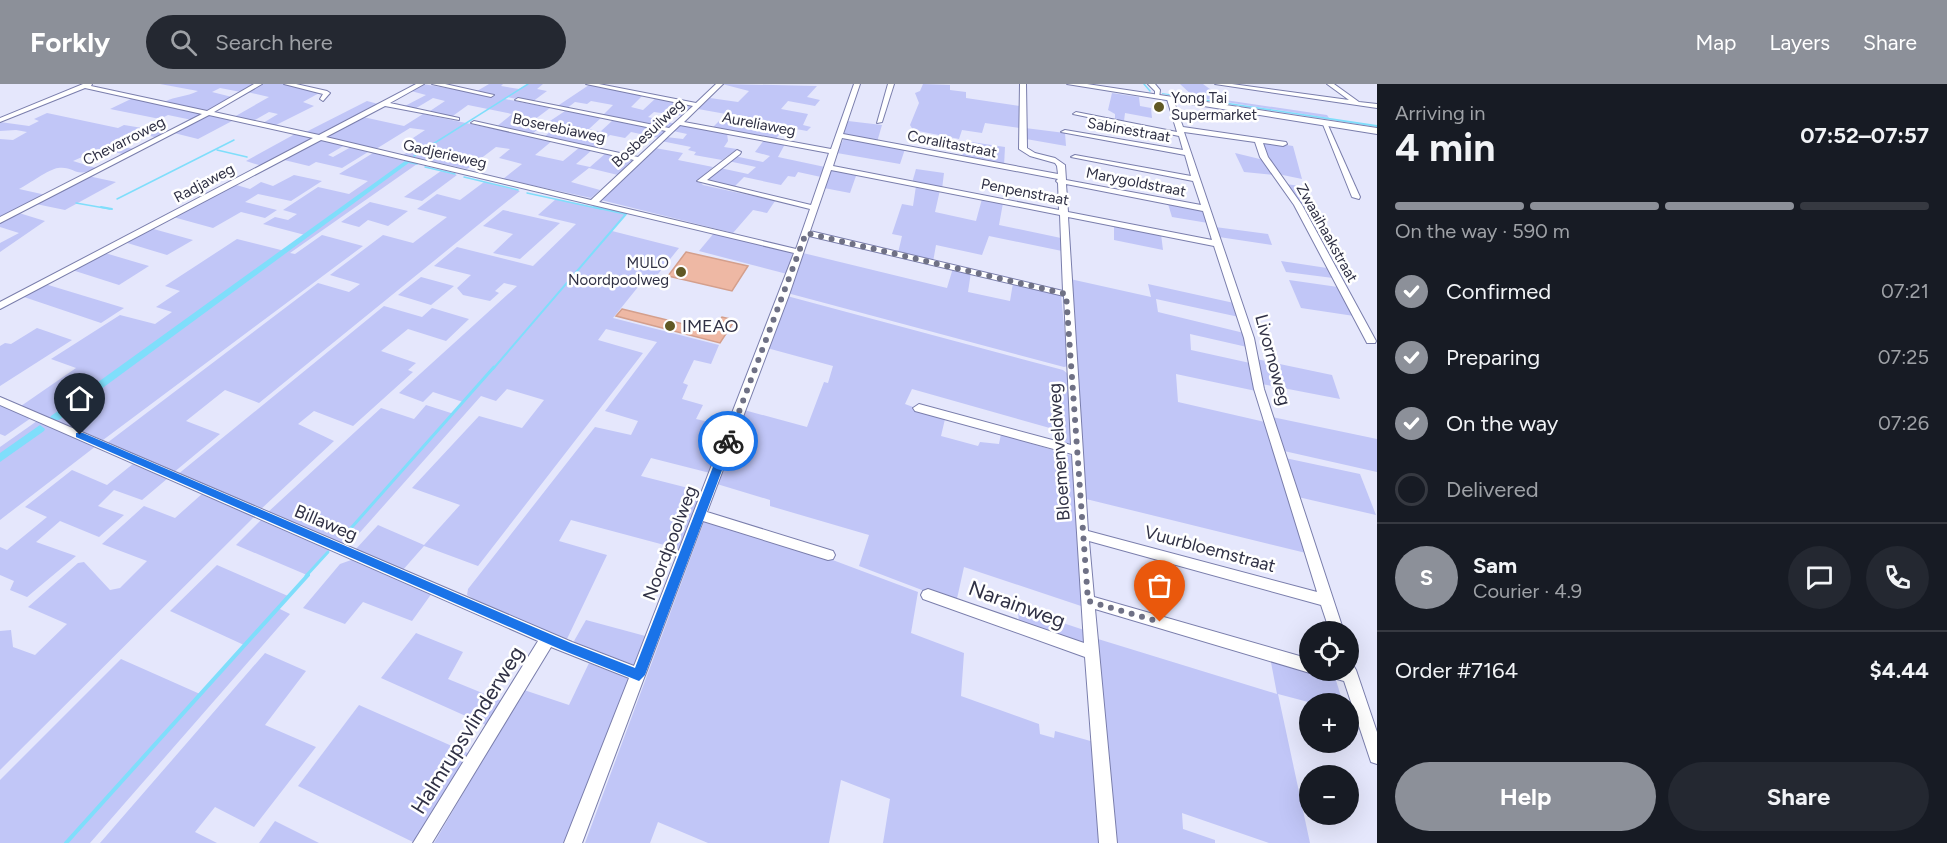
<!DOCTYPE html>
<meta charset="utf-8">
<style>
body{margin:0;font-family:Figtree,sans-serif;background:#242831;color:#f1f3f6;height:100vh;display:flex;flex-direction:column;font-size:22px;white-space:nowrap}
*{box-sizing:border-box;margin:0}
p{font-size:20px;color:#9ea1a6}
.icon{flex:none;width:33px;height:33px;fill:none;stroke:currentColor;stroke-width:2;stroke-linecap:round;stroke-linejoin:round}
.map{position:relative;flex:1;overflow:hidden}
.panel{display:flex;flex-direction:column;background:#171b24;width:570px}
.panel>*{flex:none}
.fabs{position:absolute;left:1299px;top:537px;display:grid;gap:12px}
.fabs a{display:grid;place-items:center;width:60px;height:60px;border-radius:50%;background:#171b24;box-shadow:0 6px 24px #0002;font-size:30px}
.pin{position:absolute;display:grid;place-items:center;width:51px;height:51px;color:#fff;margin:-62px -26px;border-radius:50% 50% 50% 0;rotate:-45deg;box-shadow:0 0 6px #0007}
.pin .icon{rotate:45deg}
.courier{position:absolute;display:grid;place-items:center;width:60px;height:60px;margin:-30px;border:4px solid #1a73e8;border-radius:50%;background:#fff;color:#222;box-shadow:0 2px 8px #0007}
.head em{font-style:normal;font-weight:700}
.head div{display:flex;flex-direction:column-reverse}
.head{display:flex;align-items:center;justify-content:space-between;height:102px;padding:0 18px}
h1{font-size:39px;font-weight:700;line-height:45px}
.bar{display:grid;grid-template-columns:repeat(4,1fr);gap:9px 6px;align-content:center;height:72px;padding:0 18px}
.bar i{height:8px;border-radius:4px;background:#363941}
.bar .current{background:#8c9099}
.bar p{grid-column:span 4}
.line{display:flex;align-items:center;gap:15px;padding:0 18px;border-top:2px solid #363941}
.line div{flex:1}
.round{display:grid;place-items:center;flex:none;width:63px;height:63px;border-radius:32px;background:#242831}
ol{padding:0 18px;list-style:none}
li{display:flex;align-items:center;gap:18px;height:66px}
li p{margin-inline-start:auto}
li .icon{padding:6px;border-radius:50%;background:#8c9099;color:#fff;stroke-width:4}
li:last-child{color:#9ea1a6}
li i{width:33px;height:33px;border:3px solid #363941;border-radius:50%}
.primary-button{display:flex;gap:12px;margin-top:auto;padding:12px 18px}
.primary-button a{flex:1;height:69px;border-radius:36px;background:#8c9099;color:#fff;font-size:24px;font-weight:700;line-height:69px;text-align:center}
.primary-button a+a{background:#242831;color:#f1f3f6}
header{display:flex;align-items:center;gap:36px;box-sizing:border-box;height:84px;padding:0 30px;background:#8c9099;color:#fff}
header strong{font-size:28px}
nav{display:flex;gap:33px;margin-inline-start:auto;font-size:21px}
.search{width:420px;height:54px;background:#242831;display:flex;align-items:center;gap:15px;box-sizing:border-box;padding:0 21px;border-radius:33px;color:#9ea1a6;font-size:22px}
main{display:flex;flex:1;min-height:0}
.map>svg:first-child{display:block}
.green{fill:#c1c6f7}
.water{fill:#7fdefb}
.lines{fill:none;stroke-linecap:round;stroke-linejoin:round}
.stream-far3{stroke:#7fdefb;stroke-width:1.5}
.stream-far2{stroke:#7fdefb;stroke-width:2}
.stream-far1{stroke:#7fdefb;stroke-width:3}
.stream{stroke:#7fdefb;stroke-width:4}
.canal{fill:#7fdefb;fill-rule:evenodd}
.building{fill:#eeb8a4;stroke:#d49f8c;stroke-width:1.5}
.minor-casing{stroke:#7a7eac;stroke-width:2}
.major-casing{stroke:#7a7eac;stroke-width:2}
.minor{fill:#fff;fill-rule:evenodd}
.major{fill:#fff;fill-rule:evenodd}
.route{fill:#1a73e8}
.done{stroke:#6f7185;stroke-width:6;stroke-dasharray:0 10.8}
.poi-dot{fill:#605824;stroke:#fff;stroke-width:2}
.labels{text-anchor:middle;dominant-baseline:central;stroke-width:5;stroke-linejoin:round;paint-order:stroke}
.far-poi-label{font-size:15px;fill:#303145;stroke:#fff;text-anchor:start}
.far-street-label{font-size:15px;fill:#303145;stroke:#fff}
.poi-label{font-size:18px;fill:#303145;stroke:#fff;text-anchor:start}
.street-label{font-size:18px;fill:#303145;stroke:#fff}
.near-street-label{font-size:21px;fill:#303145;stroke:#fff}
</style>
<header>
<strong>Forkly</strong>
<div class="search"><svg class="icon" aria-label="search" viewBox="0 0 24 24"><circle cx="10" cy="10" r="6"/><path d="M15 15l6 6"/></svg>Search here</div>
<nav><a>Map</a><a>Layers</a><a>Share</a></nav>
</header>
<main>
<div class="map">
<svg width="1377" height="759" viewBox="0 0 1377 759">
<rect width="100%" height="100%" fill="#e5e7fc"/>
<g class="green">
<path d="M160,0H255L241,8L220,4L212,8L232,13L208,27L164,18C176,12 186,13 198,7Z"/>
<polygon points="261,0 284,0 321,8 303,18 314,22 274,42 263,39 278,30 269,28 253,37 234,33 269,13 247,8"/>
<polygon points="423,0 492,12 493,10 477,7 489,0 503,0 501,2 519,5 528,0 543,0 537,5 547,7 532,18 507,13 505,15 550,24 534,36 547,39 565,27 602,33 589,45 600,48 613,36 667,46 659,54 631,48 625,54 610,51 595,64 544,53 556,43 544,40 531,51 496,43 512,30 468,21 450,34 427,29 445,17 433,14 413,26 403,23 426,11 411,7"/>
<polygon points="722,0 817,2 807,13 820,16 815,22 788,17 781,25 808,30 803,41 811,43 807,47 785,43 775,56 712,44 726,30 698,25 710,14 738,18 749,7"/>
<polygon points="923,0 950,1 950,6 966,8 966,14 1020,22 1020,44 985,39 982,49 962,46 959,55 913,46 910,41 919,19 915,9 920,7"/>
<polygon points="1180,0 1203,0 1225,16 1327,31 1329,34 1194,13"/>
<polygon points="589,1 643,11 631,23 643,26 656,14 693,22 683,32 654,28 648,33 675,40 669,45 602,32 613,21 591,17 587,20 575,18 566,25 556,23"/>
<polygon points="1112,9 1139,13 1140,22 1151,24 1152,34 1125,29 1124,37 1115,36 1115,30 1108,26"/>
<polygon points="133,14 203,30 192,36 168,31 160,35 110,25"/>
<polygon points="367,17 382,21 323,52 306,48"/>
<path d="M47,29L118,44L124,41L167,48L157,54L134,47L110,60L134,65L123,70L100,65L73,77L96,84C74,95 76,82 58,84C49,85 29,100 19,105L46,111L0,135V55L13,56L27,48L16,46L0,47V38L29,42L39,37L34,35Z"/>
<polygon points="423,30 552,57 535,71 563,77 580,63 592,66 576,80 590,83 606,69 633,77 618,91 589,84 571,98 600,106 591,114 503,95 522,80 499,74 510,65 496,63 467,85 403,71 411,66 406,64 409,61 404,60 425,46 410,44 376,65 326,53 363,33 404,42"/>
<polygon points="208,31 232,37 198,55 174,49"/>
<polygon points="848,37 882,41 877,58 843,51"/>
<polygon points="682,41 727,49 728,57 724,63 737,65 722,76 694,71 696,68 688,66 691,63 661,57 666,53 683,55 687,50 673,47"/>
<polygon points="1025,44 1065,49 1066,62 1026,55"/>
<polygon points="295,50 313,54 262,82 246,77"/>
<polygon points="844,54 905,65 900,80 837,69"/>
<polygon points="315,56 325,56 345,61 328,71 333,73 351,63 368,68 342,84 316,78 309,82 280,75"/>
<polygon points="764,56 785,60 778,73 825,83 821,93 798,88 795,93 788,92 781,101 744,93 733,104 706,97 706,94 720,84 748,90 756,83 728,77 734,72 763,78 770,72 755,68"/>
<polygon points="965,57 1005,63 1004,82 962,74"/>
<polygon points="1260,57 1293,62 1302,95 1278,90"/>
<polygon points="655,64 683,69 678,76 713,83 698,96 703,101 775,117 767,129 753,126 733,149 601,116"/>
<polygon points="373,69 417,80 290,169 295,170 322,151 363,162 103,356 21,322 76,284 51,275 120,231 155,240 172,228 156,223 180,207 165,202 237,155 285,167 305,151 263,140 275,133 288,136 297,130 283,126 318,103 349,110 368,97 339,90"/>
<polygon points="1235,69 1264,76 1274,91 1244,88"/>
<polygon points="832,85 857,89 850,109 824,104"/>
<polygon points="916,85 944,89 942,105 912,99"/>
<polygon points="441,87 457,91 422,117 404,113"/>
<polygon points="294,91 322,97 291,117 258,110 245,118 277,126 265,134 241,128 213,144 173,133 233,100 250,105 261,98 273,102"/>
<polygon points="88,92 116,98 65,126 36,120"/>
<polygon points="484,98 520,107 259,319 225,306 186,337 220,350 173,389 107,359 318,199 349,208 360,200 330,191 383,151 413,159 447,133 417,125 437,110 460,116"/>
<polygon points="1286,100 1307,103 1315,138 1308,136"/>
<polygon points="916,102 940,106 935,128 976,137 982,115 1003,119 999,141 1061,154 1062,167 989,152 982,171 936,161 933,178 898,169 902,152 892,150 902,120 913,122"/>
<polygon points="556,115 626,130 612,147 679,164 650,200 642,198 613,234 719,261 711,280 694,276 683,299 688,301 682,315 703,321 696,335 727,342 710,389 651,374 641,392 704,408 683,466 571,436 559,457 607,471 566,557 474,515 467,511 468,505 595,343 631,351 638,337 605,327 657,258 606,245 598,256 643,269 478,482 424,462 402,487 355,466 378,441 424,461 460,421 412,404 479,332 522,344 544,316 507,305 496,317 481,312 347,463 267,429 381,324 414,335 426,321 454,330 463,318 433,308 423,318 399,309 517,202 504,199 495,207 499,209 490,217 463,211 457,204 471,191 434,182 457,163 533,182 576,140 538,131"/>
<polygon points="370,118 408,127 388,142 368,136 359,143 341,138"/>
<polygon points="1168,120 1204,126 1208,139 1172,133"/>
<polygon points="503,126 560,139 520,175 493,169 513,150 483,142"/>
<polygon points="19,129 45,137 0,168 0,159 19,149 0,143 0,138"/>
<polygon points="1114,140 1161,150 1163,166 1114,156"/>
<polygon points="1215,143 1268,150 1272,161 1219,153"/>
<polygon points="150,144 193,156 167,171 124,158"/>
<polygon points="714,149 794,168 795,170 787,190 699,167"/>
<polygon points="105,169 149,182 119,201 72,186"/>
<polygon points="803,169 947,204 953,184 971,188 968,208 1010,217 1013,199 1061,211 1068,282 1064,283 791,210 788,207"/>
<polygon points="1281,177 1327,184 1333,194 1286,188"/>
<polygon points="421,193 454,202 431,221 398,211"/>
<polygon points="1070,195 1151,213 1148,200 1234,219 1239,233 1156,215 1158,228 1244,249 1247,263 1190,250 1191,266 1250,279 1256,307 1176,290 1178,318 1265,338 1306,469 1086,415"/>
<polygon points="1289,196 1338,203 1354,232 1301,224"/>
<polygon points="45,200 124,224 101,239 21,212"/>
<polygon points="787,212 1063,286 1068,290 1072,364 1064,362 1064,348 912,305 905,320 945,335 941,352 978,362 980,358 999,360 1001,350 1072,372 1084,523 964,483 956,519 859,482 869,451 770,422 770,416 717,400 744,326 807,343 824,298 828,299 833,282 767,264"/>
<polygon points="384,222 422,233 432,224 469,235 446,257 408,245 381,267 416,279 408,286 413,288 353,342 314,327 298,340 334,357 260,426 177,391"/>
<polygon points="37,244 72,256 0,302 0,262 5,259 11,260"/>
<polygon points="1256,275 1332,291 1340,315 1262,300"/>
<polygon points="0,321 31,334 5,352 0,350"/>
<polygon points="1272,333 1377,355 1377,388 1284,367"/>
<polygon points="37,337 96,362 0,436 0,363"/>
<polygon points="1285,374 1360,390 1376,431 1298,413"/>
<polygon points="134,379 168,394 142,416 114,406 98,422 124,431 99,453 60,437 36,458 76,472 27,513 10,506 14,497 0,491 0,463 7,466 47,433 25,423 72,386 107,401"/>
<polygon points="203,409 255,432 0,686 0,547 11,546 13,563 35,571 67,540 28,523 78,479 84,478 110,506 120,504 147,477 102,460 144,422 175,434"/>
<polygon points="262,435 331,465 307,491 236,461"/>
<polygon points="705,435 798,463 918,508 911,549 964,569 961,612 1039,640 1040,650 1054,654 1055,647 1094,658 1100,759 883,759 890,715 841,696 829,759 708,759 658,738 650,759 585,759"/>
<polygon points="354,475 432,509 412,537 363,518 345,540 303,524 340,480"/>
<polygon points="217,481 288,512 278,524 290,530 90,759 0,759 0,696 121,575 200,610 244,561 170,527"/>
<polygon points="1018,524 1087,547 1088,565 1019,542"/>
<polygon points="586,536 649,553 637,582 629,581 577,561 574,557"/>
<polygon points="416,549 463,568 448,595 502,617 488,642 381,594"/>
<polygon points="1098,555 1277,610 1270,573 1335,593 1343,619 1312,619 1278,610 1310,759 1269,759 1182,729 1183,745 1215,756 1215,759 1115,759"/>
<polygon points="265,569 306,587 265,641 316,663 254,743 215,723 195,748 217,759 100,759"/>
<polygon points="589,579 632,596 567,759 434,759 524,606 569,621"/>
<polygon points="359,621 470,670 415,759 298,702"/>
<polygon points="275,737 319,759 259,759"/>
</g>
<polygon class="water" points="1162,9 1377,41 1377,43 1162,10"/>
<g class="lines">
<g class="stream-far3">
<polyline points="1144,0 1150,7"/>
<polyline points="217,66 247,73"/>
<polyline points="414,72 528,0"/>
<polyline points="407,78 417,80"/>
<polyline points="425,83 455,90"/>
<polyline points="464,93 518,106"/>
<polyline points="527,109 601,125"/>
<polyline points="117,115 234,56"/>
<polyline points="76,119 110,125"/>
</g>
<g class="stream-far2">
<polyline points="101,123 112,125"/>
<polyline points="493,285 626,130 594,123"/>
</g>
<g class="stream-far1">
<polyline points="344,452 494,283"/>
<polyline points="306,492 328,468"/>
</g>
<polyline class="stream" points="66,759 308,491"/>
<g class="canal">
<polygon points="405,77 410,78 59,336 51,336 50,334 51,332"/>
<polygon points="40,341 45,345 44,347 0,378 0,369"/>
</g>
</g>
<g class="building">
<polygon points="686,168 748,182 732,207 668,192"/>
<polygon points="622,225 712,247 722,233 735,236 720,259 616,232"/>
</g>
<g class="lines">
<g class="minor-casing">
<g id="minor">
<path d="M83,0H92L91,2L207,27L254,0H262L214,28L319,51L416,0H424L390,19L459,34V36L385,22L326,53L591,116L634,76L471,39L474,37L638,73L666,47L515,16L518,14L669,44L693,22L586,0H599L696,19L716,0H723L684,38L831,65L854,0H860L843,50L1058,90L1057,82L1055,79L1030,72L1019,65L1020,0H1026L1027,64L1035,69L1055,74L1065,81L1066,96L1201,121L1193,97L1071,73L1075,71L1191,92L1185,71L1061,48L1065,46L1183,66L1179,52L1073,30L1076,28L1177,48L1167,15L1170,13L1173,15L1183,43L1286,58L1287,60L1283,62L1263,59L1268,73L1302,121L1376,257L1375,259H1367L1366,257L1294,121L1260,73L1255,58L1184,48L1254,254L1264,305L1344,548H1330L1321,521L1089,457L1094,513L1310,575V586H1315L1310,589L1095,525L1117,759H1099L1085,573L923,515L921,511L923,507L928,505L1084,559L1072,370L915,327L913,324L919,320L1071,361L1064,212L809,152L789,211L707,428L833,467L835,471L833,475L828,476L703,437L582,759H564L629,594L551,563L432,759H413L538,557L0,321V313L572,558L634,582L794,169L321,56L0,225V218L313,54L209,31L0,139V133L202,30L85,4L0,38V34ZM680,41L829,69L811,121L707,96L740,70L741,68L737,66L697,97L810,125L796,165L599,118ZM842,54L1058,95L1056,97L1058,99L1059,126L833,82ZM831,86L1060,131L1063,207L810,147ZM1066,100L1203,127L1212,156L1068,128ZM1068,133L1214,162L1244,254L1254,305L1317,508L1088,447Z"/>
<polygon points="284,0 296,0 327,7 330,9 323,17 320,15 323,10"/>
<polygon points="432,0 445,0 494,11 491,13"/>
<polygon points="888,0 894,0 882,38 877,39"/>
<polygon points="1148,0 1155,0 1160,6 1159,14 1155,14 1155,7"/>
<polygon points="1215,0 1232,0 1349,16 1327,0 1334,0 1359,18 1377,20 1377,24"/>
<polygon points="1322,38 1327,39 1360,113 1359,115 1352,113"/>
<polygon points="1348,579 1353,581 1356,586 1377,648 1377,680 1371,678 1344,597 1322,591 1320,586 1348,586"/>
</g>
</g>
<g class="major-casing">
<polygon id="major" points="1067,0 1087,0 1377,44 1377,50"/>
</g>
<use href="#minor" class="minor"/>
<use href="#major" class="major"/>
</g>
<polygon class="route" points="76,349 83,349 571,559 635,584 723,357 728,353 733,357 645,591 639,597 562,566 76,353"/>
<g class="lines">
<polyline class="done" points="728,357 806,149 1066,210 1088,517 1160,538"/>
</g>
<g class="poi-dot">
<circle cx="1159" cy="23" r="6"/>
<circle cx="681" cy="188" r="6"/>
<circle cx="670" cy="242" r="6"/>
</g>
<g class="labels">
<g class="far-poi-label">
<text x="1171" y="14">Yong Tai<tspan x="1171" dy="17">Supermarket</tspan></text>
<text x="669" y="179" text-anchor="end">MULO<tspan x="669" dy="17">Noordpoolweg</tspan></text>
</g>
<g class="far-street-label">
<text transform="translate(759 40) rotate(11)">Aureliaweg</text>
<text transform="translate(559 44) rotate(12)">Boserebiaweg</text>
<text transform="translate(1129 46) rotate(10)">Sabinestraat</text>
<text transform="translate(648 49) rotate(-43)">Bosbesuilweg</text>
<text transform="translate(124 57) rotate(-27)">Chevarroweg</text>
<text transform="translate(952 60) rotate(11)">Coralitastraat</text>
<text transform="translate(445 70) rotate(13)">Gadjerieweg</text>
<text transform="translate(1136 98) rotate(11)">Marygoldstraat</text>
<text transform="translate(204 99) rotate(-28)">Radjaweg</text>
<text transform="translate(1025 108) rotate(11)">Penpenstraat</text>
<text transform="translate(1327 149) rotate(61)">Zwaaihaakstraat</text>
</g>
<g class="poi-label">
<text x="682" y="242">IMEAO</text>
</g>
<g class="street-label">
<text transform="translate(1273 276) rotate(75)">Livornoweg</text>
<text transform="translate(1059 368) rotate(-94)">Bloemenveldweg</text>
<text transform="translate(326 439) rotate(23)">Billaweg</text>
<text transform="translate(670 459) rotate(-69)">Noordpoolweg</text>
<text transform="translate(1210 465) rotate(15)">Vuurbloemstraat</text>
</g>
<g class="near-street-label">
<text transform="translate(1017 520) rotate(20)">Narainweg</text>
<text transform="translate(467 646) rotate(-58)">Halmrupsvlinderweg</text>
</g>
</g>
</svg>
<div class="fabs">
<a><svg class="icon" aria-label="locate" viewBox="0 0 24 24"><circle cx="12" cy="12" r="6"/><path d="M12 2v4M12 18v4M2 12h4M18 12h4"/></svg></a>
<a>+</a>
<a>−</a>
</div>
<div class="pin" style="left:1160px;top:538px;background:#ea580c"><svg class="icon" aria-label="bag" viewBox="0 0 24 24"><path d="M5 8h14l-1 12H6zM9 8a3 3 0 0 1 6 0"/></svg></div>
<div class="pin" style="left:80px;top:351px;background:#1f2937"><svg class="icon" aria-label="home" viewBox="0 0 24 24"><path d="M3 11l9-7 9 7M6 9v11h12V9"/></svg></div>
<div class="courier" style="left:728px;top:357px"><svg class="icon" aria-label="bike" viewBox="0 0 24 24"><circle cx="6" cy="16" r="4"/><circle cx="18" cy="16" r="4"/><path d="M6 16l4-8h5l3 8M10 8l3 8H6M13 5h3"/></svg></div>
</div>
<section class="panel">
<div class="head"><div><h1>4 min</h1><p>Arriving in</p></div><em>07:52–07:57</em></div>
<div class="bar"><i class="current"></i><i class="current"></i><i class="current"></i><i></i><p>On the way · 590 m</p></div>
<ol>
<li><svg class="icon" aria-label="check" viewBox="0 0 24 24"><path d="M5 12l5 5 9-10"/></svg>Confirmed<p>07:21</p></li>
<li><svg class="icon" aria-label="check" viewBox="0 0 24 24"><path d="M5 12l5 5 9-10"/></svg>Preparing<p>07:25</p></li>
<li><svg class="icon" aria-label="check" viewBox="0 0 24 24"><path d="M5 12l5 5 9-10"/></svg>On the way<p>07:26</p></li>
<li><i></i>Delivered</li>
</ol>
<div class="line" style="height:108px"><b class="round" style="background:#8c9099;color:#fff">S</b><div><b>Sam</b><p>Courier · 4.9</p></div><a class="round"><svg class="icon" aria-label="chat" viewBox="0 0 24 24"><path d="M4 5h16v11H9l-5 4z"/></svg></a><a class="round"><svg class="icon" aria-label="phone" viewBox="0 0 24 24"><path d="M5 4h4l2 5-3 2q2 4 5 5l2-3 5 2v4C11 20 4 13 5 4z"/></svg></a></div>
<div class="line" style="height:78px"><div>Order #7164</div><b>$4.44</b></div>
<div class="primary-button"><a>Help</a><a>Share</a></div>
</section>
</main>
